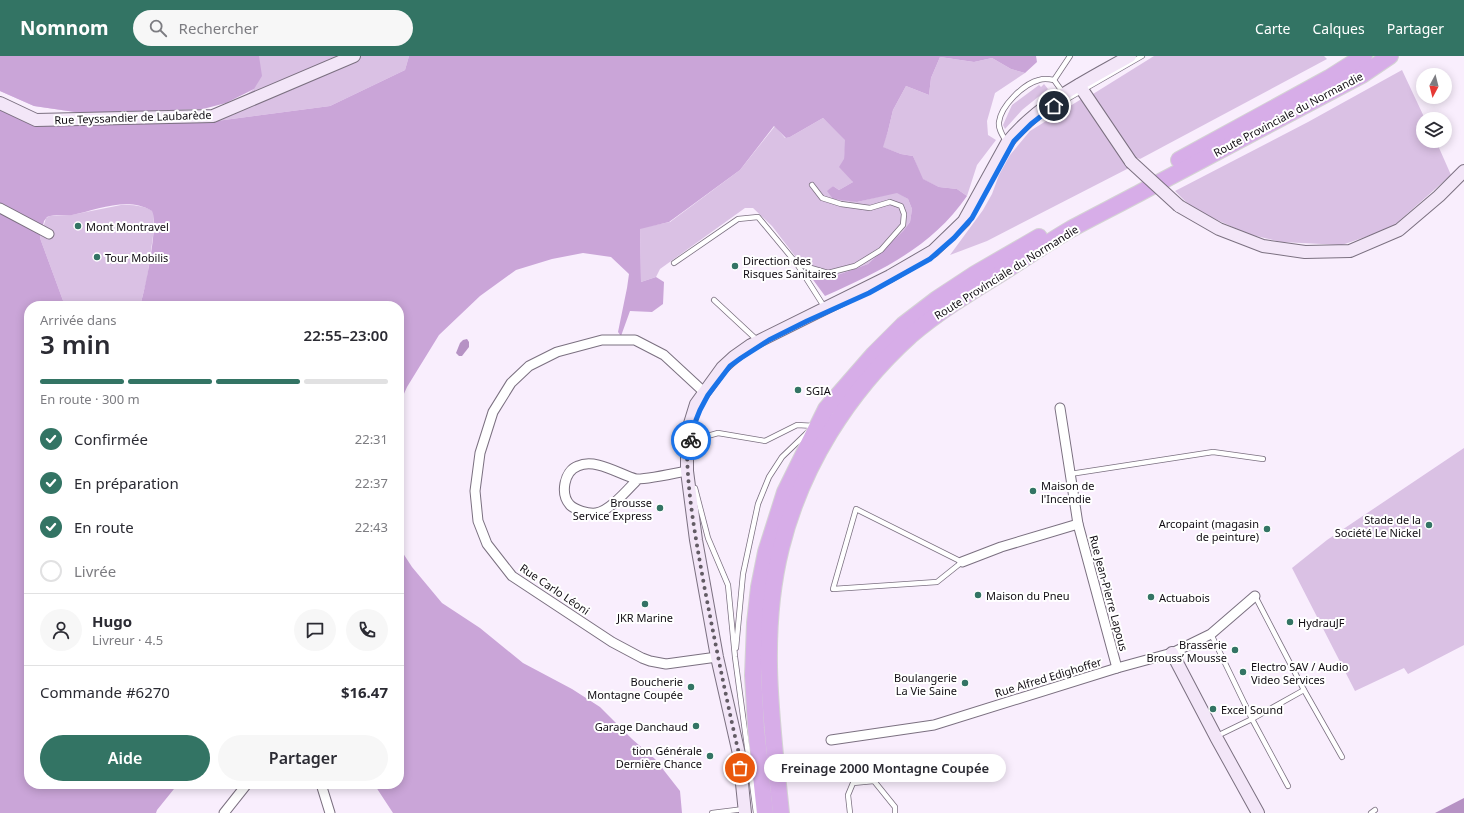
<!DOCTYPE html>
<html lang="fr">
<meta charset="utf-8">
<style>
body{margin:0;font-family:"Noto Sans",sans-serif;background:#f7f7f7;color:#2b2b33;height:100vh;display:flex;flex-direction:column;font-size:15px;white-space:nowrap}
*{box-sizing:border-box;margin:0}
p{font-size:13px;color:#7c7c81}
.icon{flex:none;width:22px;height:22px;fill:none;stroke:currentColor;stroke-width:2;stroke-linecap:round;stroke-linejoin:round}
.map{position:relative;flex:1;overflow:hidden}
.sheet{position:absolute;left:24px;top:245px;width:380px;height:488px;display:flex;flex-direction:column;background:#fff;border-radius:16px;box-shadow:0 2px 10px #0003}
.sheet>*{flex:none}
.needle{width:26px;rotate:187deg}
.fabs{position:absolute;left:1416px;top:12px;display:grid;gap:8px}
.fabs a{display:grid;place-items:center;width:36px;height:36px;border-radius:50%;background:#fff;box-shadow:0 2px 10px #0003;font-size:20px}
.pin{position:absolute;display:grid;place-items:center;width:34px;height:34px;color:#fff;margin:-17px;border:2px solid #fff;border-radius:50%;box-shadow:0 1px 4px #0007}
.courier{position:absolute;display:grid;place-items:center;width:40px;height:40px;margin:-20px;border:3px solid #1a73e8;border-radius:50%;background:#fff;color:#222;box-shadow:0 1px 5px #0007}
.bubble{position:absolute;height:28px;border-radius:14px;background:#fff;box-shadow:0 2px 10px #0003;font-size:13px;font-weight:600;line-height:28px;text-align:center}
.head em{font-style:normal;font-weight:600}
.head div{display:flex;flex-direction:column-reverse}
.head{display:flex;align-items:center;justify-content:space-between;height:68px;padding:0 16px}
h1{font-size:26px;font-weight:600;line-height:30px}
.bar{display:grid;grid-template-columns:repeat(4,1fr);gap:6px 4px;align-content:center;height:48px;padding:0 16px}
.bar i{height:5px;border-radius:3px;background:#e1e1e2}
.bar .current{background:#337464}
.bar p{grid-column:span 4}
.line{display:flex;align-items:center;gap:10px;padding:0 16px;border-top:1px solid #e1e1e2}
.line div{flex:1}
.round{display:grid;place-items:center;flex:none;width:42px;height:42px;border-radius:21px;background:#f7f7f7}
ol{padding:0 16px;list-style:none}
li{display:flex;align-items:center;gap:12px;height:44px}
li p{margin-inline-start:auto}
li .icon{padding:4px;border-radius:50%;background:#337464;color:#fff;stroke-width:4}
li:last-child{color:#7c7c81}
li i{width:22px;height:22px;border:2px solid #e1e1e2;border-radius:50%}
.button{display:flex;gap:8px;margin-top:auto;padding:8px 16px}
.button a{flex:1;height:46px;border-radius:24px;background:#337464;color:#fff;font-size:16px;font-weight:600;line-height:46px;text-align:center}
.button a+a{background:#f7f7f7;color:#2b2b33}
header{display:flex;align-items:center;gap:24px;box-sizing:border-box;height:56px;padding:0 20px;background:#337464;color:#fff}
header strong{font-size:19px}
nav{display:flex;gap:22px;margin-inline-start:auto;font-size:14px}
.search{width:280px;height:36px;background:#f7f7f7;display:flex;align-items:center;gap:10px;box-sizing:border-box;padding:0 14px;border-radius:22px;color:#7c7c81;font-size:15px}
.map>svg:first-child{display:block}
.green{fill:#dac1e4}
.forest{fill:#caa5d8}
.water{fill:#b692c4}
.lines{fill:none;stroke-linecap:round;stroke-linejoin:round}
.lane-casing{stroke:#7b7080;stroke-width:6}
.street-casing{stroke:#7b7080;stroke-width:11}
.secondary-casing{stroke:#7b7080;stroke-width:14}
.highway-casing{stroke:#d4d3d4;stroke-width:18}
.lane{stroke:#fff;stroke-width:4.5}
.street{stroke:#fff;stroke-width:9}
.secondary{stroke:#f3e6f8;stroke-width:12}
.highway{stroke:#d7ade8;stroke-width:16}
.secondary-bridge-casing{stroke:#7b7080;stroke-width:14;stroke-linecap:butt}
.secondary-bridge{stroke:#f3e6f8;stroke-width:12}
.done{stroke:#625b64;stroke-width:4;stroke-dasharray:0 7.2}
.route{stroke:#1a73e8;stroke-width:5}
.poi-dot{fill:#337464;stroke:#fff;stroke-width:1.5}
.labels{text-anchor:middle;dominant-baseline:central;stroke-width:4;stroke-linejoin:round;paint-order:stroke}
.street-label{font-size:11px;fill:#100c12;stroke:#fff}
.poi-label{font-size:11px;fill:#100c12;stroke:#fff;text-anchor:start}
</style>
<header>
<strong>Nomnom</strong>
<div class="search"><svg class="icon" aria-label="search" viewBox="0 0 24 24"><circle cx="10" cy="10" r="6"/><path d="M15 15l6 6"/></svg>Rechercher</div>
<nav><a>Carte</a><a>Calques</a><a>Partager</a></nav>
</header>
<div class="map">
<svg width="1464" height="757" viewBox="0 0 1464 757">
<rect width="100%" height="100%" fill="#f9eefd"/>
<g class="green">
<polygon points="0,0 409,0 405,14 330,50 209,66 254,33 245,33 203,53 82,57 34,50 0,35"/>
<polygon points="1154,0 1324,0 1327,3 1140,103 1130,99 1093,38"/>
<polygon points="940,1 974,6 992,2 1011,13 1025,17 995,37 987,65 988,79 996,84 977,109 967,140 957,133 939,131 922,123 913,100 901,98 882,91 888,75 893,54 906,30 929,39 931,22"/>
<polygon points="1402,14 1425,63 1423,63 1423,85 1436,85 1451,119 1391,172 1342,189 1281,186 1248,178 1193,153 1175,135 1308,66"/>
<polygon points="1044,28 1048,33 1022,54 1005,73 1003,69 1012,49 1039,29 1041,31"/>
<polygon points="1083,42 1129,112 987,185 950,199 983,154 992,138 999,119 1010,99 1030,75"/>
<polygon points="823,62 846,84 844,103 853,126 839,134 833,130 828,135 857,146 897,136 908,143 912,153 910,166 903,175 868,208 832,221 808,217 772,170 753,152 745,152 660,213 656,221 641,226 640,172 670,166 740,114 775,70 785,82 790,81"/>
<path d="M121,149C132,149 145,149 154,156L153,180L147,223L140,250H65L40,182L46,162L50,160L71,159Z"/>
<polygon points="1464,392 1464,589 1408,618 1404,612 1355,635 1292,512 1327,484"/>
</g>
<g class="forest">
<polygon points="0,0 259,0 262,20 254,33 226,47 203,53 82,57 34,50 0,35"/>
<path d="M409,0H1036L1037,6L1025,17L1011,13L992,2L974,6L940,1L931,22L929,39L906,30L893,54L888,75L883,91L901,98L913,100L923,123L939,131L957,133L967,140C932,191 881,215 825,240L808,217L832,221L868,208L903,175L910,166L912,153L908,143L897,137L857,146L833,143L827,135L833,130L839,134L853,126L839,111L844,103L845,84L823,62L790,81L786,82L774,70L740,114L669,166L640,173L641,226L656,221L664,226L663,248L652,256L630,255L621,280L618,276L627,232L629,218L611,201L583,197L552,203L516,214L480,240L439,279L407,331L399,349V250H140C145,235 159,166 152,155C128,140 97,154 72,159C64,160 55,158 47,161L44,165L40,182L65,250H29V728H178L157,754L156,757H0V54L34,69L209,66L330,50L405,14Z"/>
<polygon points="399,491 412,511 442,547 480,572 523,607 572,633 600,651 632,683 655,703 680,735 682,757 393,757 374,728 399,728"/>
</g>
<g class="water">
<polygon points="467,283 469,286 469,291 462,300 459,300 456,297 460,287 463,284"/>
<polygon points="1464,742 1464,757 1435,757"/>
</g>
<g class="lines">
<g class="lane-casing">
<g id="lane">
<polyline points="1064,38 1054,24 1070,0"/>
<polyline points="1062,46 1142,0"/>
<path d="M1007,87C1003,80 998,73 999,66C1001,50 1023,28 1039,24C1044,22 1049,23 1054,24"/>
<polyline points="674,207 738,163 758,161 797,208 825,252"/>
<polyline points="797,208 828,217 855,210 881,194 903,169 904,158 901,150 890,146 870,152 841,148 822,142 812,129"/>
<polyline points="714,244 757,284"/>
<polyline points="688,390 704,381 718,377 765,385 797,369 815,370"/>
<polyline points="1070,418 1213,396 1263,403"/>
<polyline points="695,432 708,482 728,529 735,601 756,757"/>
<polygon points="856,453 962,506 937,526 833,533"/>
<polyline points="1255,540 1304,634 1342,701"/>
<polyline points="1211,578 1252,663 1288,730"/>
<polyline points="736,592 743,518 758,448 769,421 782,401 808,376"/>
<polyline points="1217,680 1252,663 1304,634"/>
<polyline points="712,757 744,753"/>
<polyline points="850,757 848,739 853,727 874,725 895,751 895,757"/>
<polyline points="1371,757 1375,754"/>
</g>
</g>
<g class="street-casing">
<g id="street">
<polyline points="0,152 49,178"/>
<polyline points="704,336 664,299 635,284 602,284 557,296 529,310 511,327 493,356 480,397 475,435 478,465 487,488 512,520 612,586 642,602 650,605 666,608 717,601"/>
<polyline points="1060,352 1078,468 1117,612"/>
<path d="M638,423C628,433 610,455 596,457C588,458 575,454 570,449C560,438 564,415 578,410C595,402 619,418 636,423C643,424 677,417 687,415"/>
<polyline points="962,506 1001,491 1078,468"/>
<polyline points="831,684 934,669 1117,612 1172,597 1211,578 1255,540"/>
<polyline points="321,728 330,757"/>
<polyline points="224,757 247,728"/>
</g>
</g>
<g class="secondary-casing">
<g id="secondary">
<polyline points="1079,29 1131,106"/>
<polyline points="0,47 36,64 213,60 354,0"/>
<polyline points="1179,150 1219,173 1263,190 1305,196 1350,195 1399,174 1439,140 1464,115"/>
<polyline points="1172,597 1216,681 1258,757"/>
<path d="M745,757L739,698L717,601L696,484L687,415V391L688,374L696,348L722,312L734,301L751,289L890,220L933,195L964,165L1007,87C1039,47 1086,25 1130,0"/>
</g>
</g>
<g class="highway-casing">
<g id="highway">
<polyline points="1179,104 1329,22 1364,0"/>
<polyline points="765,757 756,672 753,619 755,567 759,531 766,496 785,436 826,353 874,298 903,269 937,243 975,218 1039,181"/>
<path d="M781,757C772,669 759,579 781,492C801,411 848,336 910,280C938,256 969,237 1000,218C1024,203 1047,187 1071,173C1095,160 1121,147 1145,134C1218,96 1290,57 1362,19L1390,0"/>
</g>
</g>
<use href="#lane" class="lane"/>
<use href="#street" class="street"/>
<use href="#secondary" class="secondary"/>
<use href="#highway" class="highway"/>
<g class="secondary-bridge-casing">
<polyline id="secondary-bridge" points="1131,106 1179,150"/>
</g>
<use href="#secondary-bridge" class="secondary-bridge"/>
</g>
<g class="lines">
<path class="done" d="M691,384V388L687,391C687,437 696,484 704,529C715,586 726,642 739,698L740,712"/>
<polyline class="route" points="691,384 692,375 696,364 700,354 708,339 730,310 741,302 769,284 807,265 869,237 930,203 954,182 972,162 1014,85 1031,68 1054,50"/>
</g>
<g class="poi-dot">
<circle cx="78" cy="170" r="4"/>
<circle cx="97" cy="201" r="4"/>
<circle cx="735" cy="210" r="4"/>
<circle cx="798" cy="334" r="4"/>
<circle cx="1033" cy="435" r="4"/>
<circle cx="660" cy="452" r="4"/>
<circle cx="1429" cy="469" r="4"/>
<circle cx="1267" cy="473" r="4"/>
<circle cx="978" cy="539" r="4"/>
<circle cx="1151" cy="541" r="4"/>
<circle cx="645" cy="548" r="4"/>
<circle cx="1290" cy="566" r="4"/>
<circle cx="1235" cy="594" r="4"/>
<circle cx="1243" cy="616" r="4"/>
<circle cx="965" cy="627" r="4"/>
<circle cx="691" cy="631" r="4"/>
<circle cx="1213" cy="653" r="4"/>
<circle cx="696" cy="670" r="4"/>
<circle cx="710" cy="700" r="4"/>
</g>
<g class="labels">
<g class="street-label">
<text transform="translate(1288 58) rotate(-28)">Route Provinciale du Normandie</text>
<text transform="translate(133 61) rotate(-2)">Rue Teyssandier de Laubarède</text>
<text transform="translate(1006 216) rotate(-32)">Route Provinciale du Normandie</text>
<text transform="translate(555 533) rotate(34)">Rue Carlo Léoni</text>
<text transform="translate(1109 537) rotate(75)">Rue Jean-Pierre Lapous</text>
<text transform="translate(1048 621) rotate(-17)">Rue Alfred Edighoffer</text>
</g>
<g class="poi-label">
<text x="86" y="170">Mont Montravel</text>
<text x="105" y="201">Tour Mobilis</text>
<text x="743" y="204">Direction des<tspan x="743" dy="13">Risques Sanitaires</tspan></text>
<text x="806" y="334">SGIA</text>
<text x="1041" y="429">Maison de<tspan x="1041" dy="13">l'Incendie</tspan></text>
<text x="652" y="446" text-anchor="end">Brousse<tspan x="652" dy="13">Service Express</tspan></text>
<text x="1421" y="463" text-anchor="end">Stade de la<tspan x="1421" dy="13">Société Le Nickel</tspan></text>
<text x="1259" y="467" text-anchor="end">Arcopaint (magasin<tspan x="1259" dy="13">de peinture)</tspan></text>
<text x="986" y="539">Maison du Pneu</text>
<text x="1159" y="541">Actuabois</text>
<text x="645" y="561" text-anchor="middle">JKR Marine</text>
<text x="1298" y="566">HydrauJF</text>
<text x="1227" y="588" text-anchor="end">Brasserie<tspan x="1227" dy="13">Brouss’ Mousse</tspan></text>
<text x="1251" y="610">Electro SAV / Audio<tspan x="1251" dy="13">Video Services</tspan></text>
<text x="957" y="621" text-anchor="end">Boulangerie<tspan x="957" dy="13">La Vie Saine</tspan></text>
<text x="683" y="625" text-anchor="end">Boucherie<tspan x="683" dy="13">Montagne Coupée</tspan></text>
<text x="1221" y="653">Excel Sound</text>
<text x="688" y="670" text-anchor="end">Garage Danchaud</text>
<text x="702" y="694" text-anchor="end">tion Générale<tspan x="702" dy="13">Dernière Chance</tspan></text>
</g>
</g>
</svg>
<div class="fabs">
<a><svg class="needle" viewBox="-14 -14 28 28"><path d="M0-13l5 13h-10z" fill="#e53935"/><path d="M0 13l5-13h-10z" fill="#7c7c81"/></svg></a>
<a><svg class="icon" aria-label="layers" viewBox="0 0 24 24"><path d="M12 4l9 5-9 5-9-5zM3 14l9 5 9-5"/></svg></a>
</div>
<div class="pin" style="left:740px;top:712px;background:#ea580c"><svg class="icon" aria-label="bag" viewBox="0 0 24 24"><path d="M5 8h14l-1 12H6zM9 8a3 3 0 0 1 6 0"/></svg></div>
<div class="pin" style="left:1054px;top:50px;background:#1f2937"><svg class="icon" aria-label="home" viewBox="0 0 24 24"><path d="M3 11l9-7 9 7M6 9v11h12V9"/></svg></div>
<div class="courier" style="left:691px;top:384px"><svg class="icon" aria-label="bike" viewBox="0 0 24 24"><circle cx="6" cy="16" r="4"/><circle cx="18" cy="16" r="4"/><path d="M6 16l4-8h5l3 8M10 8l3 8H6M13 5h3"/></svg></div>
<div class="bubble" style="left:764px;top:698px;width:242px">Freinage 2000 Montagne Coupée</div>
<section class="sheet">
<div class="head"><div><h1>3 min</h1><p>Arrivée dans</p></div><em>22:55–23:00</em></div>
<div class="bar"><i class="current"></i><i class="current"></i><i class="current"></i><i></i><p>En route · 300 m</p></div>
<ol>
<li><svg class="icon" aria-label="check" viewBox="0 0 24 24"><path d="M5 12l5 5 9-10"/></svg>Confirmée<p>22:31</p></li>
<li><svg class="icon" aria-label="check" viewBox="0 0 24 24"><path d="M5 12l5 5 9-10"/></svg>En préparation<p>22:37</p></li>
<li><svg class="icon" aria-label="check" viewBox="0 0 24 24"><path d="M5 12l5 5 9-10"/></svg>En route<p>22:43</p></li>
<li><i></i>Livrée</li>
</ol>
<div class="line" style="height:72px"><a class="round"><svg class="icon" aria-label="person" viewBox="0 0 24 24"><circle cx="12" cy="8" r="4"/><path d="M4 21q1-7 8-7t8 7"/></svg></a><div><b>Hugo</b><p>Livreur · 4.5</p></div><a class="round"><svg class="icon" aria-label="chat" viewBox="0 0 24 24"><path d="M4 5h16v11H9l-5 4z"/></svg></a><a class="round"><svg class="icon" aria-label="phone" viewBox="0 0 24 24"><path d="M5 4h4l2 5-3 2q2 4 5 5l2-3 5 2v4C11 20 4 13 5 4z"/></svg></a></div>
<div class="line" style="height:52px"><div>Commande #6270</div><b>$16.47</b></div>
<div class="button"><a>Aide</a><a>Partager</a></div>
</section>
</div>
